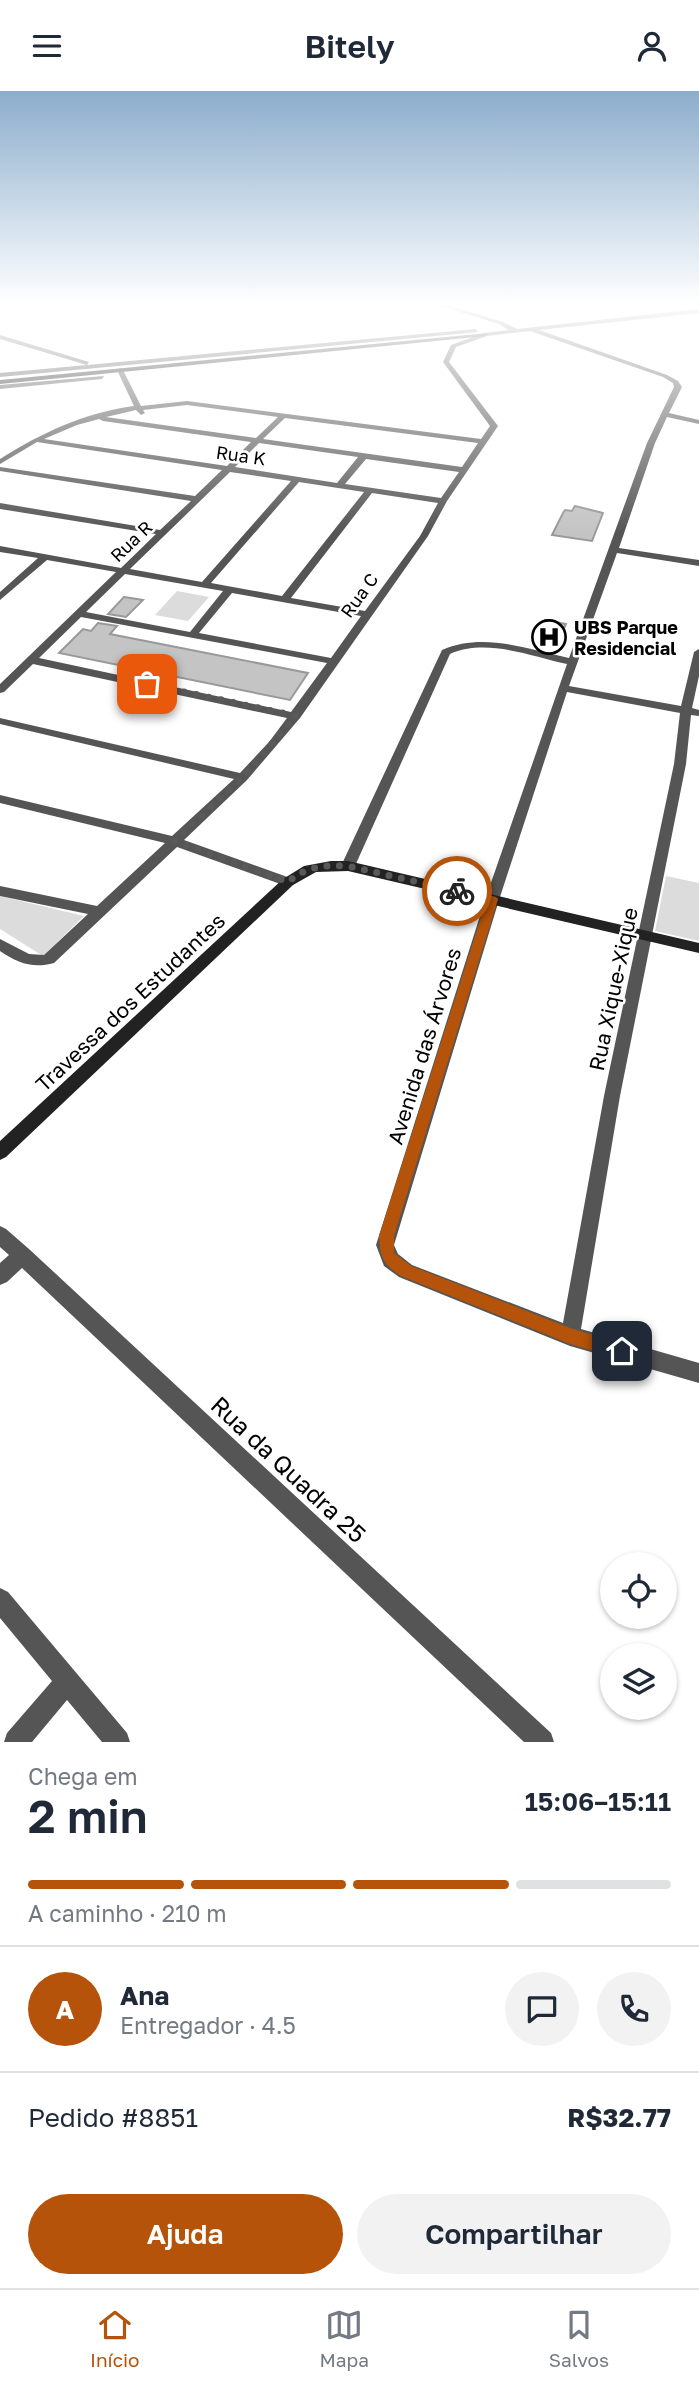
<!DOCTYPE html>
<html lang="pt">
<meta charset="utf-8">
<style>
body{margin:0;font-family:"Golos Text",sans-serif;background:#f2f2f3;color:#1f2937;height:100vh;display:flex;flex-direction:column;font-size:26px;white-space:nowrap}
*{box-sizing:border-box;margin:0}
p{font-size:23px;color:#747a83}
.icon{flex:none;width:38px;height:38px;fill:none;stroke:currentColor;stroke-width:2;stroke-linecap:round;stroke-linejoin:round}
.map{position:relative;height:1651px;overflow:hidden}
.sheet{display:flex;flex-direction:column;background:#fff;flex:1}
.sheet>*{flex:none}
.buttons{position:absolute;left:600px;top:1461px;display:grid;gap:14px}
.buttons a{display:grid;place-items:center;width:77px;height:77px;border-radius:50%;background:#fff;box-shadow:0 2px 5px #0004;font-size:35px}
.pin{position:absolute;display:grid;place-items:center;width:60px;height:60px;color:#fff;margin:-30px;border-radius:14px;box-shadow:0 4px 10px #0006}
.courier{position:absolute;display:grid;place-items:center;width:70px;height:70px;margin:-35px;border:5px solid #b45309;border-radius:50%;background:#fff;color:#222;box-shadow:0 2px 9px #0007}
.summary em{font-style:normal;font-weight:600}
.summary div{display:flex;flex-direction:column-reverse}
.summary{display:flex;align-items:center;justify-content:space-between;height:119px;padding:0 28px}
h1{font-size:46px;font-weight:600;line-height:52px}
.bar{display:grid;grid-template-columns:repeat(4,1fr);gap:10px 7px;align-content:center;height:84px;padding:0 28px}
.bar i{height:9px;border-radius:5px;background:#e0e1e3}
.bar .selected{background:#b45309}
.bar p{grid-column:span 4}
.line{display:flex;align-items:center;gap:18px;padding:0 28px;border-top:2px solid #e0e1e3}
.line div{flex:1}
.round{display:grid;place-items:center;flex:none;width:74px;height:74px;border-radius:37px;background:#f2f2f3}
.action{display:flex;gap:14px;margin-top:auto;padding:14px 28px}
.action a{flex:1;height:80px;border-radius:42px;background:#b45309;color:#fff;font-size:28px;font-weight:600;line-height:80px;text-align:center}
.action a+a{background:#f2f2f3;color:#1f2937}
header{display:flex;justify-content:space-between;align-items:center;height:91px;padding:0 28px;background:#fff;font-size:32px;font-weight:600}
.tab-bar{display:flex;justify-content:space-around;align-items:center;height:98px;border-top:2px solid #e0e1e3;background:#fff;font-size:19px;color:#747a83}
.tab-bar a{display:grid;justify-items:center;gap:4px}
.tab-bar .selected{color:#b45309}
.map>svg:first-child{display:block}
.green{fill:#dcdcdc}
.building{fill:#c4c4c4;stroke:#999;stroke-width:2}
.lines{fill:none;stroke-linecap:round;stroke-linejoin:round}
.street{fill:#555;fill-rule:evenodd}
.secondary{fill:#222;fill-rule:evenodd}
.route{fill:#b45309}
.done{stroke:#595959;stroke-width:7;stroke-dasharray:0 12.6}
.labels{text-anchor:middle;dominant-baseline:central;stroke-width:5;stroke-linejoin:round;paint-order:stroke}
.far-street-label{font-size:18px;fill:#000;stroke:#fff}
.far-poi-label{font-size:18px;font-weight:bold;fill:#000;stroke:#fff;text-anchor:start}
.street-label{font-size:21px;fill:#000;stroke:#fff}
.near-street-label{font-size:24px;fill:#000;stroke:#fff}
</style>
<header><svg class="icon" aria-label="menu" viewBox="0 0 24 24"><path d="M4 6h16M4 12h16M4 18h16"/></svg>Bitely<svg class="icon" aria-label="person" viewBox="0 0 24 24"><circle cx="12" cy="8" r="4"/><path d="M4 21q1-7 8-7t8 7"/></svg></header>
<div class="map">
<svg width="699" height="1651" viewBox="0 0 699 1651">
<rect width="100%" height="100%" fill="#fff"/>
<g class="green">
<polygon points="177,500 209,506 188,530 155,524"/>
<polygon points="666,785 699,792 699,850 655,840"/>
<polygon points="0,805 84,825 43,865 0,838"/>
</g>
<g class="building">
<polygon points="575,415 603,422 592,450 552,444 563,422 565,419 572,420"/>
<polygon points="124,506 143,509 126,526 108,523"/>
<polygon points="545,529 566,533 555,556 534,552"/>
<polygon points="98,532 117,535 110,543 308,582 290,609 59,562 83,538 91,540"/>
</g>
<g class="lines">
<g class="street">
<path d="M428,211H438L503,231L517,238L699,218V222L539,239L667,284L678,290L682,296L669,322L699,329V333L667,326L655,352L619,457L699,469V475L617,462L569,595L681,615L694,561L699,558V585L692,617L699,619V625L691,624L686,673L620,1005L581,1238L699,1272V1292L570,1255L399,1186L384,1175L376,1154L485,809L567,573C530,565 486,547 450,563L355,775L348,780L341,775L442,559C483,541 528,558 569,567L647,352L674,296L673,292L663,286L530,240L487,245L456,256L449,271L498,335L447,410L428,445L300,627L247,689L184,749L293,788L295,791L293,794H283L177,756L54,872C33,878 18,872 0,860V848L29,863L44,864L88,823L0,805V795L97,815L165,752L0,712V704L172,745L234,688L0,633V627L240,682L269,651L287,627L33,573L4,601L0,602V593L116,481L47,469L0,509V501L38,467L0,461V455L121,477L156,443L0,418V412L160,439L191,410L0,380V376L195,405L222,379L37,351L0,373V368C41,342 86,321 134,315L117,279L120,277L123,279L141,315L187,310L481,348L490,335L443,271L451,254L484,242L509,239L499,233ZM187,314L278,326L256,347L106,326L136,319L141,324L145,322L143,319ZM285,327L478,352L462,376L263,348ZM99,328L103,330L251,351L227,375L44,348L77,334ZM259,352L358,366L337,392L235,376ZM366,368L459,381L441,407L345,393ZM230,381L291,390L202,491L130,478ZM299,391L364,401L282,505L211,492ZM372,402L438,412L420,445L365,520L291,507ZM125,483L223,500L190,541L86,521ZM232,502L361,525L331,567L199,542ZM81,526L327,572L291,621L39,567ZM567,601L680,622L674,673L604,1005L563,1232L412,1174L398,1163L394,1154L499,809Z"/>
<polygon points="476,238 478,241 0,286 0,282 87,274 0,248 0,244 89,271 87,274"/>
<polygon points="104,285 102,288 0,298 0,294"/>
<polygon points="0,1135 6,1138 29,1158 551,1642 554,1651 524,1651 22,1177 7,1191 0,1194 0,1172 9,1164 0,1156"/>
<polygon points="0,1497 8,1501 127,1642 130,1651 102,1651 67,1609 32,1651 4,1651 7,1642 52,1590 0,1527"/>
</g>
<g class="secondary">
<polygon points="488,242 486,245 0,293 0,289"/>
<polygon points="331,770 348,770 699,852 699,862 348,780 316,781 293,794 6,1066 0,1069 0,1050 283,788 304,775"/>
</g>
</g>
<linearGradient id="sky" x2="0" y2="1"><stop stop-color="#8cadcc"/><stop offset="0.48" stop-color="#fff"/><stop offset="1" stop-color="#fff" stop-opacity="0"/></linearGradient>
<rect width="699" height="442" fill="url(#sky)"/>
<path class="route" d="M457,796L496,806L498,808L394,1145V1162L411,1175L570,1237L627,1254L630,1260L627,1265L622,1268L570,1253L401,1185C383,1173 380,1166 379,1145L486,811L453,803V798Z"/>
<g class="lines">
<path class="done" d="M147,593L296,625L243,686L174,750L288,791C307,775 324,774 348,775L457,800"/>
</g>
<defs>
<g id="hospital-ring" transform="scale(1.75)"><circle r="9.5" fill="#fff" stroke="#000" stroke-width="1.5"/><path d="M-5-5h3v3.5h4V-5h3V5h-3V1.5h-4V5h-3Z" fill="#000"/></g>
</defs>
<g fill-rule="evenodd">
<use href="#hospital-ring" x="549" y="546"/>
</g>
<g class="labels">
<g class="far-street-label">
<text transform="translate(241 364) rotate(8)">Rua K</text>
<text transform="translate(131 450) rotate(-44)">Rua R</text>
<text transform="translate(359 504) rotate(-54)">Rua C</text>
</g>
<g class="far-poi-label">
<text x="574" y="536">UBS Parque<tspan x="574" dy="21">Residencial</tspan></text>
</g>
<g class="street-label">
<text transform="translate(613 898) rotate(-78)">Rua Xique-Xique</text>
<text transform="translate(130 911) rotate(-43)">Travessa dos Estudantes</text>
<text transform="translate(424 955) rotate(-73)">Avenida das Árvores</text>
</g>
<g class="near-street-label">
<text transform="translate(289 1378) rotate(43)">Rua da Quadra 25</text>
</g>
</g>
</svg>
<div class="buttons">
<a><svg class="icon" aria-label="locate" viewBox="0 0 24 24"><circle cx="12" cy="12" r="6"/><path d="M12 2v4M12 18v4M2 12h4M18 12h4"/></svg></a>
<a><svg class="icon" aria-label="layers" viewBox="0 0 24 24"><path d="M12 4l9 5-9 5-9-5zM3 14l9 5 9-5"/></svg></a>
</div>
<div class="pin" style="left:147px;top:593px;background:#ea580c"><svg class="icon" aria-label="bag" viewBox="0 0 24 24"><path d="M5 8h14l-1 12H6zM9 8a3 3 0 0 1 6 0"/></svg></div>
<div class="pin" style="left:622px;top:1260px;background:#1f2937"><svg class="icon" aria-label="home" viewBox="0 0 24 24"><path d="M3 11l9-7 9 7M6 9v11h12V9"/></svg></div>
<div class="courier" style="left:457px;top:800px"><svg class="icon" aria-label="bike" viewBox="0 0 24 24"><circle cx="6" cy="16" r="4"/><circle cx="18" cy="16" r="4"/><path d="M6 16l4-8h5l3 8M10 8l3 8H6M13 5h3"/></svg></div>
</div>
<section class="sheet">
<div class="summary"><div><h1>2 min</h1><p>Chega em</p></div><em>15:06–15:11</em></div>
<div class="bar"><i class="selected"></i><i class="selected"></i><i class="selected"></i><i></i><p>A caminho · 210 m</p></div>
<div class="line" style="height:126px"><b class="round" style="background:#b45309;color:#fff">A</b><div><b>Ana</b><p>Entregador · 4.5</p></div><a class="round"><svg class="icon" aria-label="chat" viewBox="0 0 24 24"><path d="M4 5h16v11H9l-5 4z"/></svg></a><a class="round"><svg class="icon" aria-label="phone" viewBox="0 0 24 24"><path d="M5 4h4l2 5-3 2q2 4 5 5l2-3 5 2v4C11 20 4 13 5 4z"/></svg></a></div>
<div class="line" style="height:91px"><div>Pedido #8851</div><b>R$32.77</b></div>
<div class="action"><a>Ajuda</a><a>Compartilhar</a></div>
</section>
<nav class="tab-bar">
<a class="selected"><svg class="icon" aria-label="home" viewBox="0 0 24 24"><path d="M3 11l9-7 9 7M6 9v11h12V9"/></svg>Início</a>
<a><svg class="icon" aria-label="map" viewBox="0 0 24 24"><path d="M3 6l6-2 6 2 6-2v14l-6 2-6-2-6 2zM9 4v14M15 6v14"/></svg>Mapa</a>
<a><svg class="icon" aria-label="saved" viewBox="0 0 24 24"><path d="M7 4h10v16l-5-4-5 4z"/></svg>Salvos</a>
</nav>
